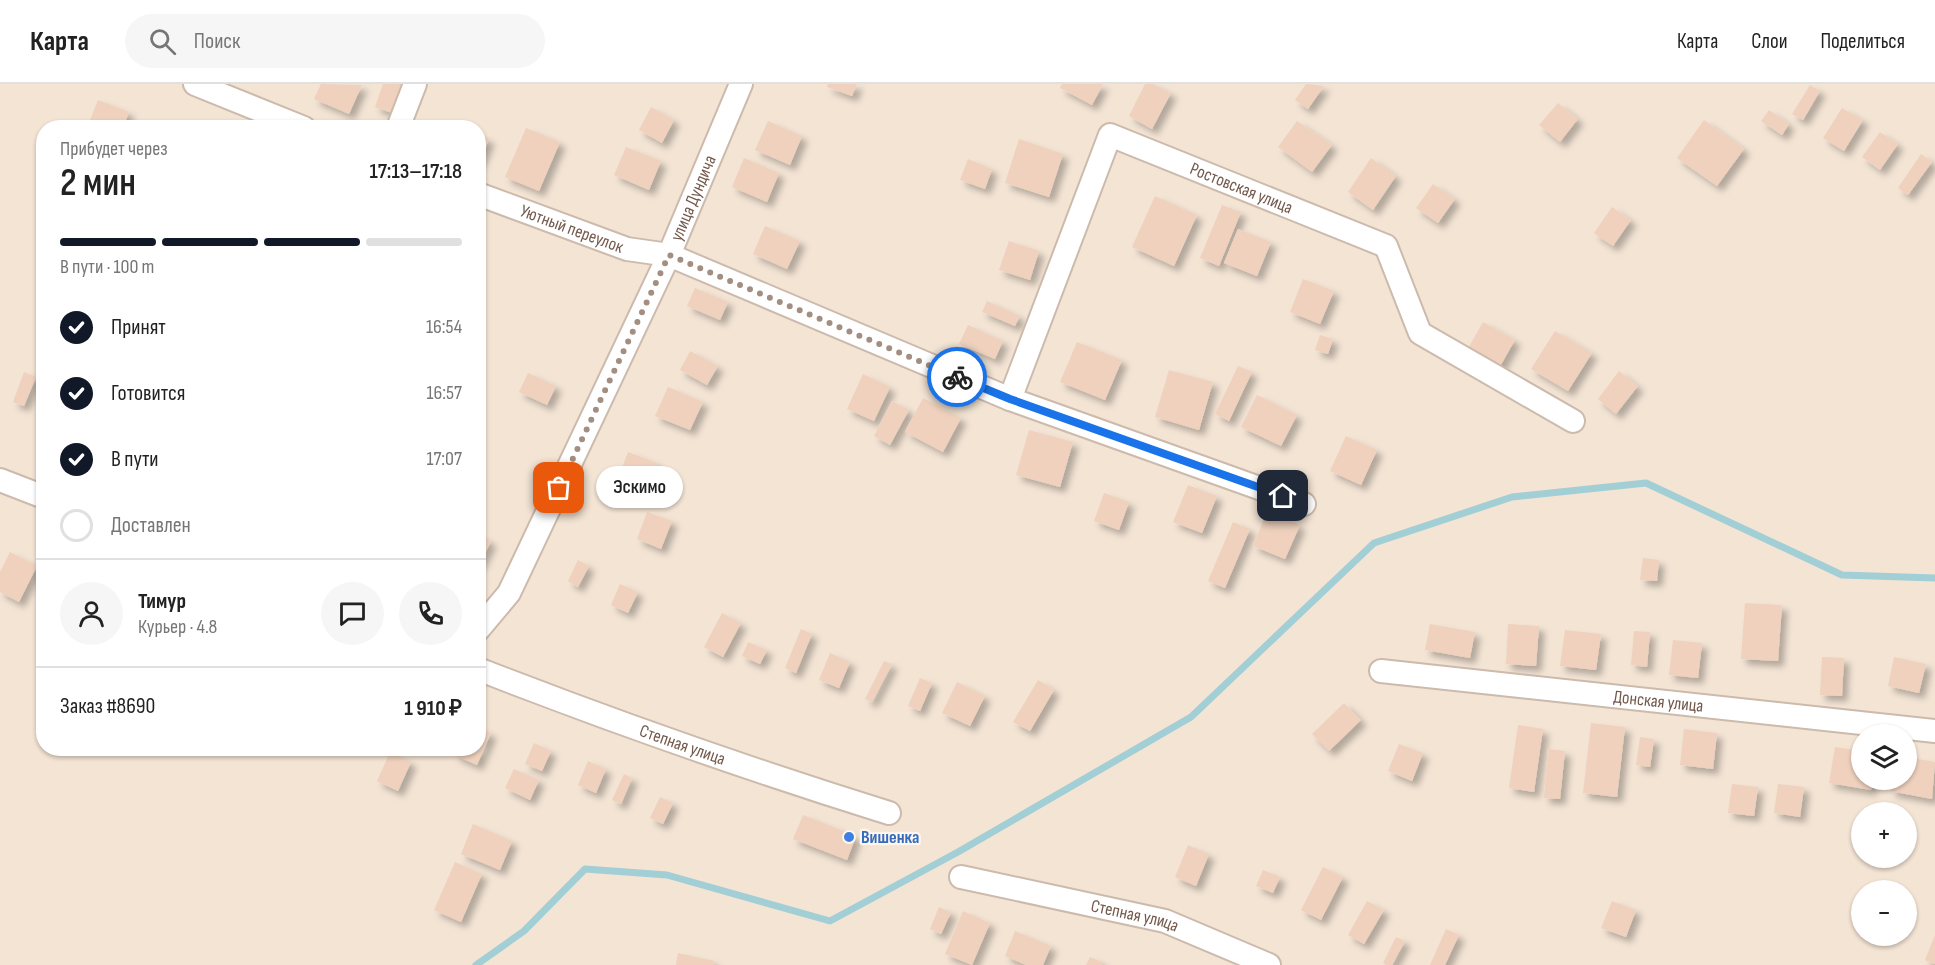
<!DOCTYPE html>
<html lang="ru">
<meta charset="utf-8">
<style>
body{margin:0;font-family:"Sofia Sans Condensed",sans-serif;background:#f6f6f6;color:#222;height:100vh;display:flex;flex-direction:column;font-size:22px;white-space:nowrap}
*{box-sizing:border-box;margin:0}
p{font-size:20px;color:#767676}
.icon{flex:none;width:33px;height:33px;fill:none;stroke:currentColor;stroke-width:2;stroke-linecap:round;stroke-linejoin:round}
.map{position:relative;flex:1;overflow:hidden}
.drawer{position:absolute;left:36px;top:36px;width:450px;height:636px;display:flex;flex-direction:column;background:#fff;border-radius:24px;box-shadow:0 2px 4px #0004}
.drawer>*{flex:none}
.tools{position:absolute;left:1851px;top:640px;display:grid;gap:12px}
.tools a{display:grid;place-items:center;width:66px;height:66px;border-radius:50%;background:#fff;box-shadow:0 2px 4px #0004;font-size:30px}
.pin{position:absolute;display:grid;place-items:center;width:51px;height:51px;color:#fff;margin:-26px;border-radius:12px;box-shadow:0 3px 9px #0006}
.courier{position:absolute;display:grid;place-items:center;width:60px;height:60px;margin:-30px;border:4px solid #1a73e8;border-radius:50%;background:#fff;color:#222;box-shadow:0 2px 8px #0007}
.bubble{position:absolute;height:42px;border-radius:21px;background:#fff;box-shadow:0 2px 4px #0004;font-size:20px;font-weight:600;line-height:42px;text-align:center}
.head em{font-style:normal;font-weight:600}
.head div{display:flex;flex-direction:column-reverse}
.head{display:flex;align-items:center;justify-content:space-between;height:102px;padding:0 24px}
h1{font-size:39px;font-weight:600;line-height:45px}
.bar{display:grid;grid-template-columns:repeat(4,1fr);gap:9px 6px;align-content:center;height:72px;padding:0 24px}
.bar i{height:8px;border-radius:4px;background:#e0e0e0}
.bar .active{background:#111827}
.bar p{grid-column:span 4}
.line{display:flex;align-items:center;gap:15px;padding:0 24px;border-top:2px solid #e0e0e0}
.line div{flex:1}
.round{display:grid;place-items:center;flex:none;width:63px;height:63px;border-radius:32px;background:#f6f6f6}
ol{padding:0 24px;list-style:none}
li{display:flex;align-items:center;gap:18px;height:66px}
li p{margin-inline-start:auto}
li .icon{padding:6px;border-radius:50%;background:#111827;color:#fff;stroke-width:4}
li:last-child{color:#767676}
li i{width:33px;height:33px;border:3px solid #e0e0e0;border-radius:50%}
header{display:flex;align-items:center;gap:36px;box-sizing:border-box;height:84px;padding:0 30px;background:#fff;border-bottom:2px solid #e0e0e0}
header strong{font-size:28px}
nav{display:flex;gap:33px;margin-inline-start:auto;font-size:21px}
.search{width:420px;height:54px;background:#f6f6f6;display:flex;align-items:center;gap:15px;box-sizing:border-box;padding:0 21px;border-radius:33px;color:#767676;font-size:22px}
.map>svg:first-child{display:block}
.residential{fill:#f3e4d4;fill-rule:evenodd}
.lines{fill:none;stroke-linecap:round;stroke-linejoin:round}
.stream{stroke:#a2ced5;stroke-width:7}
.building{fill:#efd1be;filter:url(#shadow)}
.street-casing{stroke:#ccbaac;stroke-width:26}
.street{stroke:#fff;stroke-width:22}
.done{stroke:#a38f82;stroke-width:6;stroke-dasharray:0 10.8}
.route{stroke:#1a73e8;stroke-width:8}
.shop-dot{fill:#3f7fe0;stroke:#fef6ec;stroke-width:2}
.labels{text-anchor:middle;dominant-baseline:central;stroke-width:4.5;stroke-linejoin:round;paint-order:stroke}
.street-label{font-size:18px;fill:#73594c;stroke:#fef6ec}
.shop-label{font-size:18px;font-weight:bold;fill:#366cbe;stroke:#fef6ec;text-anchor:start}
</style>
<header>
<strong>Карта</strong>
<div class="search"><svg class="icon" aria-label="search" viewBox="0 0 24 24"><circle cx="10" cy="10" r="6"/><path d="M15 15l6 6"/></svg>Поиск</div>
<nav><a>Карта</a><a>Слои</a><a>Поделиться</a></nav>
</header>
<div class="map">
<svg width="1935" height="881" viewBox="0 0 1935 881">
<defs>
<filter id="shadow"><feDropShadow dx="5.5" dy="5.5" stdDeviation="3" flood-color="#0004"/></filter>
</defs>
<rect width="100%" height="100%" fill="#fbf2e6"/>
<path class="residential" d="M0,0H1935V881H0ZM44,44H478V664H44ZM1862,651H1906V696H1862ZM1862,729H1906V774H1862ZM1862,807H1906V852H1862Z"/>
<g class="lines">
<polyline class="stream" points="476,881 524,847 585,785 667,791 830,837 958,768 1191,633 1374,459 1512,413 1646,399 1842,491 1935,494"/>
</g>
<g class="building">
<polygon points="321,0 362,1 349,30 314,15"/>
<polygon points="383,0 402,0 392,29 375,23"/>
<polygon points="828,0 857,0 852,12 827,3"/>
<polygon points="1062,0 1103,0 1092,21 1060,4"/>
<polygon points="1145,0 1153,0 1171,9 1152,45 1129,32"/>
<polygon points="1306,0 1324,2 1308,25 1295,16"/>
<polygon points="1810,1 1820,7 1803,36 1792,30"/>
<polygon points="98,16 129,28 123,44 87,44"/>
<polygon points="1558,19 1578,35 1560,58 1539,41"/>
<polygon points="651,23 674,36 662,59 639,46"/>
<polygon points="1842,24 1863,36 1844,67 1823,54"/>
<polygon points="1769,26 1789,40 1782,51 1761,37"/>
<polygon points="193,36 212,43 212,44 190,44"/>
<polygon points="1704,36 1744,65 1717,102 1677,74"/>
<polygon points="768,37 802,52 790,81 755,66"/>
<polygon points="1297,37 1332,61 1312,88 1278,63"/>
<polygon points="526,44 560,58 539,107 505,93"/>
<polygon points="1880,48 1898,60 1880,86 1862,73"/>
<polygon points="478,50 489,55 479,80 478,80"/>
<polygon points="1019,55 1063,70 1049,113 1005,99"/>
<polygon points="626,63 661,77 649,106 614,91"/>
<polygon points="1921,70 1932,78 1908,111 1898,104"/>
<polygon points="744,74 779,89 767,118 732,103"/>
<polygon points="1371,74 1396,92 1373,126 1348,108"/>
<polygon points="968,75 992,85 985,105 960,96"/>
<polygon points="1433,100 1455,115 1438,139 1416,124"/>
<polygon points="1155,112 1197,131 1174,182 1132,163"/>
<polygon points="1222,121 1241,128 1219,182 1200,174"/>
<polygon points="1612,123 1631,136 1613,162 1594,149"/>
<polygon points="765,142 800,157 787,185 753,170"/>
<polygon points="1238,145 1271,158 1257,192 1224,179"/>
<polygon points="1009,157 1039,167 1030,196 999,186"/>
<polygon points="1303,195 1334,207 1320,240 1290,228"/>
<polygon points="695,204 728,218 720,236 687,222"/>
<polygon points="987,217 1020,232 1015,242 982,228"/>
<polygon points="1483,238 1515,256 1498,286 1466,268"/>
<polygon points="968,241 1003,257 995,275 959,260"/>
<polygon points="1555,247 1592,269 1568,307 1531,285"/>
<polygon points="1320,251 1333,255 1328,270 1315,266"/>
<polygon points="1077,258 1122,276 1105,316 1060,298"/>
<polygon points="690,267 718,282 707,301 680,286"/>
<polygon points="1238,282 1252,288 1229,337 1215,330"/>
<polygon points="1169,286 1213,298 1199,346 1155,333"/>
<polygon points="1619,287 1638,302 1616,330 1598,315"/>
<polygon points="24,288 36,293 24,322 13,318"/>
<polygon points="528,289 556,302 547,321 519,308"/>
<polygon points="863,290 890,303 874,337 847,325"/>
<polygon points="668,303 703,318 690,346 655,332"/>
<polygon points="1257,311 1297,331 1281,362 1241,343"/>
<polygon points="923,314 961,334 943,368 905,348"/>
<polygon points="892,317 909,326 890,361 874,352"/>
<polygon points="1029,346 1073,358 1060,403 1016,391"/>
<polygon points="1346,352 1377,366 1361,401 1330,387"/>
<polygon points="628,368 657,379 649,400 620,389"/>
<polygon points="1188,401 1217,412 1202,449 1173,438"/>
<polygon points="1104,409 1129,418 1119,446 1094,437"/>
<polygon points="1267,427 1300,441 1285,475 1253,462"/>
<polygon points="647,428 672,437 661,465 637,455"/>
<polygon points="1233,438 1250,445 1225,504 1208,497"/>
<polygon points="478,450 491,457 478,484"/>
<polygon points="10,468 37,482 19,518 0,508 0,488"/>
<polygon points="1643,474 1659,476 1657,497 1640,496"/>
<polygon points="578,476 589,482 578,503 568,497"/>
<polygon points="620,500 638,508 628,529 611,521"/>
<polygon points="1745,519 1782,521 1778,577 1741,575"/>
<polygon points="722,529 741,539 723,573 704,563"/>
<polygon points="1430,540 1475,548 1470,574 1425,566"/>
<polygon points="1508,540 1539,542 1536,582 1506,580"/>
<polygon points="801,545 812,550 796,589 785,584"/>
<polygon points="1565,546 1601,550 1596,586 1560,582"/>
<polygon points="1634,547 1650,548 1647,583 1631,581"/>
<polygon points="1673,556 1702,559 1698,594 1669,591"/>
<polygon points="748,558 767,566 760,580 742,572"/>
<polygon points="830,569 850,578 839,604 819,596"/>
<polygon points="1822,573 1844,574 1842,612 1820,611"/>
<polygon points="1894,573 1926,580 1919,609 1888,602"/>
<polygon points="884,577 892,580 872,618 865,615"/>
<polygon points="920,594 932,599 920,627 908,622"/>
<polygon points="1038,596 1054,606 1030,647 1013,638"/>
<polygon points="957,598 985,612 970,642 942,629"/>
<polygon points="1344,619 1361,636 1329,667 1312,650"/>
<polygon points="1591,639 1625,643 1617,713 1583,709"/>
<polygon points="1518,641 1543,645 1534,708 1509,704"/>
<polygon points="478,643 491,649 477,681 454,671 457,664 478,664"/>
<polygon points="1684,645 1717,649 1713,685 1680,681"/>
<polygon points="1640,653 1654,655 1650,683 1636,681"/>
<polygon points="534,659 551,667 542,687 525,680"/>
<polygon points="1399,660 1423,669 1412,697 1388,687"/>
<polygon points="1835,663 1862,667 1862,696 1872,696 1871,706 1829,699"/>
<polygon points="1548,665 1565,667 1560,715 1544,714"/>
<polygon points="390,668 411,678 398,707 377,697"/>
<polygon points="1906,673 1935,678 1932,715 1890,707 1892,696 1906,696"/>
<polygon points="588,677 606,685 596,709 578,701"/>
<polygon points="514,685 539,696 530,716 505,704"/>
<polygon points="624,690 632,694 621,720 612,716"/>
<polygon points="1732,700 1758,703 1754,732 1728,729"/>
<polygon points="1778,700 1804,703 1800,733 1774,729"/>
<polygon points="660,713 673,719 663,740 650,734"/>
<polygon points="803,731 856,752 847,776 793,755"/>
<polygon points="473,740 512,757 500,786 461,770"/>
<polygon points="1188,761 1209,770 1196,802 1175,793"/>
<polygon points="455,778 482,790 461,838 434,826"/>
<polygon points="1323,783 1343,793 1321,836 1301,826"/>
<polygon points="1263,786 1280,793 1273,809 1256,802"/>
<polygon points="1367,817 1384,826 1364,860 1348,851"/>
<polygon points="1612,817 1636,826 1626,853 1601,844"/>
<polygon points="939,823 951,828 941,850 930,845"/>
<polygon points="963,827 990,839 972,881 945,870"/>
<polygon points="1446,845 1459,851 1445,881 1430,881"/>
<polygon points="1015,847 1051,862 1043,881 1026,881 1005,872"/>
<polygon points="1935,851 1935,880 1925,876"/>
<polygon points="1396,853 1405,857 1392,881 1386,881 1383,879"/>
<polygon points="678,869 714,877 713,881 676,881"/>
<polygon points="1090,873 1102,878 1101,881 1086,881"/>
</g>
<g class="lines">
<g class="street-casing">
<g id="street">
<polyline points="195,0 304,44"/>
<polyline points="398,44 415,0"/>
<path id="s1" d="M478,110L627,165L669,171L1010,315L1304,420"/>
<path id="s2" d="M1010,315L1110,51L1386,162L1420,249L1573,337"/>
<polyline points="0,396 44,413"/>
<path id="s3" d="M478,546L509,509L669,171L741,0"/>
<path id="s4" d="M478,585C614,638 751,686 889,729"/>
<path id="s5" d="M1381,587L1935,647"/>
<path id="s6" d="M961,793L1165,837L1269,881"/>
</g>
</g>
<use href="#street" class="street"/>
</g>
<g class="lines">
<polyline class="done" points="559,404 669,171 957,293"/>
<polyline class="route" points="957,293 1010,315 1283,412"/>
</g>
<circle class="shop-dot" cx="849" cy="753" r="6"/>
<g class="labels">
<g class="street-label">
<text stroke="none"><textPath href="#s2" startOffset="424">Ростовская улица</textPath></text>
<text stroke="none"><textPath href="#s3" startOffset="484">улица Дундича</textPath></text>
<text stroke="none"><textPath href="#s1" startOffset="100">Уютный переулок</textPath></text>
<text stroke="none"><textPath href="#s5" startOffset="279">Донская улица</textPath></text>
<text stroke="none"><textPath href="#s4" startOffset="218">Степная улица</textPath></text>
<text stroke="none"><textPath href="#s6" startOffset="178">Степная улица</textPath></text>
</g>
<g class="shop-label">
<text x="861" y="753">Вишенка</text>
</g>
</g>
</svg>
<div class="tools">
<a><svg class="icon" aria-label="layers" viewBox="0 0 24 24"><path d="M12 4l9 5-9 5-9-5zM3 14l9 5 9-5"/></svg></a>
<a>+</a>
<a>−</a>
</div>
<div class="pin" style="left:559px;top:404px;background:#ea580c"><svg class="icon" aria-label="bag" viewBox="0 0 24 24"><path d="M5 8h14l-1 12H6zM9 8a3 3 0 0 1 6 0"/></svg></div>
<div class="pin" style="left:1283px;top:412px;background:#1f2937"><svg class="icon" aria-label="home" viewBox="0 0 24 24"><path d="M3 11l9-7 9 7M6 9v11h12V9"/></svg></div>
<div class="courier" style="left:957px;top:293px"><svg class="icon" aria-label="bike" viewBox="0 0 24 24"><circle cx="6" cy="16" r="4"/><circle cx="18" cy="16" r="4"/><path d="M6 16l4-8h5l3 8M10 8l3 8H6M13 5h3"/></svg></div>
<div class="bubble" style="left:596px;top:382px;width:87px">Эскимо</div>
<section class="drawer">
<div class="head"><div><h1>2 мин</h1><p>Прибудет через</p></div><em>17:13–17:18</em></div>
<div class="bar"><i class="active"></i><i class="active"></i><i class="active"></i><i></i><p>В пути · 100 m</p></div>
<ol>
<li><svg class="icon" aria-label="check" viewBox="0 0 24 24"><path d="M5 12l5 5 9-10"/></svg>Принят<p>16:54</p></li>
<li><svg class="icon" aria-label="check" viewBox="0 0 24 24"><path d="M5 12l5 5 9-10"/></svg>Готовится<p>16:57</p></li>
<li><svg class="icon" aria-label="check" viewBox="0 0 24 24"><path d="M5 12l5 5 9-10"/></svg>В пути<p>17:07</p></li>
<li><i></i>Доставлен</li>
</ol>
<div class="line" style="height:108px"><a class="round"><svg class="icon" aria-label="person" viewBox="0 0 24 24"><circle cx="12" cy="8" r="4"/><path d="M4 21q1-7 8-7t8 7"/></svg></a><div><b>Тимур</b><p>Курьер · 4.8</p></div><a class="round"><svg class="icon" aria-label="chat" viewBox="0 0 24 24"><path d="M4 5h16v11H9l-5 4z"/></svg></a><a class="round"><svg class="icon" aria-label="phone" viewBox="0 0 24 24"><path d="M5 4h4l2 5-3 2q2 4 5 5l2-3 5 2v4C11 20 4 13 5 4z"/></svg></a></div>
<div class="line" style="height:78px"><div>Заказ #8690</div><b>1 910 ₽</b></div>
</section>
</div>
